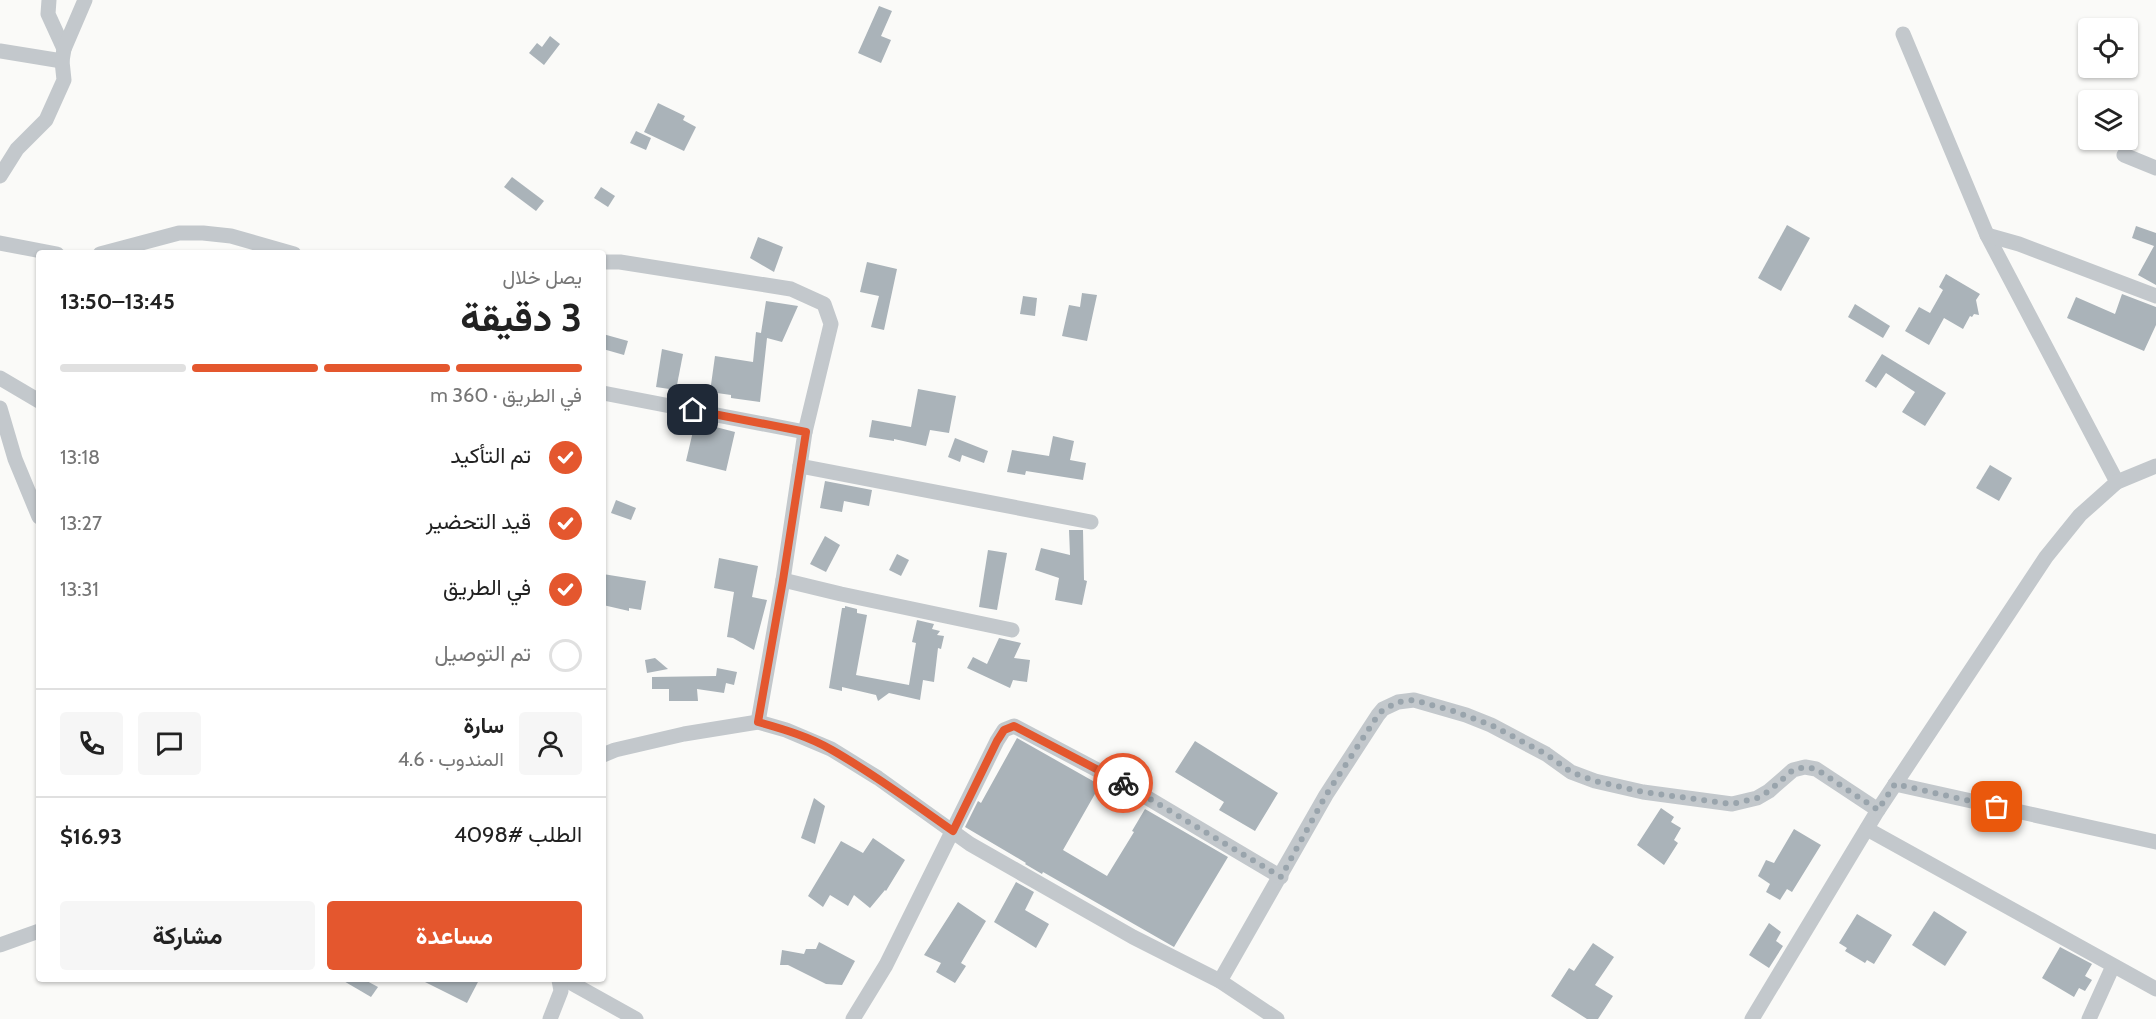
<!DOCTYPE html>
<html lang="ar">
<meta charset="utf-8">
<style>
body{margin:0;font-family:Cabin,Vazirmatn,sans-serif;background:#f6f6f6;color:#222;direction:rtl;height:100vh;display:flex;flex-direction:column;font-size:22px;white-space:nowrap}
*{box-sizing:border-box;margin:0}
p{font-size:20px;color:#767676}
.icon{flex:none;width:33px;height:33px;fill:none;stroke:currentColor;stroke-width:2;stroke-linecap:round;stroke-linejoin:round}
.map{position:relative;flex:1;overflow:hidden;direction:ltr}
.panel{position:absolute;left:36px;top:250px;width:570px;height:732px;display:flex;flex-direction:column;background:#fff;border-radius:6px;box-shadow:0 2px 4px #0004;direction:rtl}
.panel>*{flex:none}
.fabs{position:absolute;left:2078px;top:18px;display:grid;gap:12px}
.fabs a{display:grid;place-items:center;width:60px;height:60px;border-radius:6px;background:#fff;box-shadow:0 2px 4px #0004;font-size:30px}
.pin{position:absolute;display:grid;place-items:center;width:51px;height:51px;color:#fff;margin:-26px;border-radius:12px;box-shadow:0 3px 9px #0006}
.courier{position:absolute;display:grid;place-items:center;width:60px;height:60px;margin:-30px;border:4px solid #e4572e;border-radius:50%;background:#fff;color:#222;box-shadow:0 2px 8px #0007}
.overview em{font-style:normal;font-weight:700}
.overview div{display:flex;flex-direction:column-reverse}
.overview{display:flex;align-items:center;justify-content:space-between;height:102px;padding:0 24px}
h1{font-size:39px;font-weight:700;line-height:45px}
.bar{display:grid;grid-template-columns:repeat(4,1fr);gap:9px 6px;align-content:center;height:72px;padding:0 24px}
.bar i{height:8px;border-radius:4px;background:#e0e0e0}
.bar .on{background:#e4572e}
.bar p{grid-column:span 4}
.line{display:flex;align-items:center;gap:15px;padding:0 24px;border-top:2px solid #e0e0e0}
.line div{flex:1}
.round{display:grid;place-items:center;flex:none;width:63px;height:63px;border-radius:6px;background:#f6f6f6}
ol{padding:0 24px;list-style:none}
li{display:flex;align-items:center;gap:18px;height:66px}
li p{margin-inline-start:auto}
li .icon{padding:6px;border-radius:50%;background:#e4572e;color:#fff;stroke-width:4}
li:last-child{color:#767676}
li i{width:33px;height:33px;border:3px solid #e0e0e0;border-radius:50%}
.cta{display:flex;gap:12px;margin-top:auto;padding:12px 24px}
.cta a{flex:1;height:69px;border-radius:6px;background:#e4572e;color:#fff;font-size:24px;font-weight:700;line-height:69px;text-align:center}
.cta a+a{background:#f6f6f6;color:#222}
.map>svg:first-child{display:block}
.building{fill:#aab3b9}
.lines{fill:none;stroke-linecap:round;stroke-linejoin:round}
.street{stroke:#c3c8cc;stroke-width:15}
.done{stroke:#99a4ac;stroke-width:6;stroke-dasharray:0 10.8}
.route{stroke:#e4572e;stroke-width:8}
</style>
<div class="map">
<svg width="2156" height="1019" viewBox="0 0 2156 1019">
<rect width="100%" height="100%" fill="#fafaf8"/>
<g class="building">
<polygon points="879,6 892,11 881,36 891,40 881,63 858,53"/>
<polygon points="550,36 560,44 544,65 529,53 537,43 542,47"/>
<polygon points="658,103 685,116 683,120 696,127 684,151 644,132"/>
<polygon points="636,131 651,138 646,150 630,143"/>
<polygon points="512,177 544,201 536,211 504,187"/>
<polygon points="601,187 615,196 608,207 594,198"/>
<polygon points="1787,225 1810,238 1781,291 1758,278"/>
<polygon points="2136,226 2156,233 2156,285 2138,275 2154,246 2132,238"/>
<polygon points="758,237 783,247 774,272 750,258"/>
<polygon points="867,262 897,269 884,330 871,327 879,296 860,292"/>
<polygon points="1946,274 1980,294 1976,300 1979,315 1974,314 1972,317 1970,316 1963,329 1944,318 1929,345 1905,331 1919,307 1930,313 1943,290 1939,287"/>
<polygon points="1082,293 1097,295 1087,341 1062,336 1069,305 1080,307"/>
<polygon points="2122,294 2156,307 2156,325 2144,351 2067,318 2076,297 2115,314"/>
<polygon points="1023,296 1037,298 1035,316 1020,314"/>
<polygon points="766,301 798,306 782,342 767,338 760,402 731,398 731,395 710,392 715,356 753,362 756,332 761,333"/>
<polygon points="1855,304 1890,326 1883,338 1848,317"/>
<polygon points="603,334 628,341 624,355 603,349"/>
<polygon points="662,349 683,354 676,390 656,387"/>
<polygon points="1882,354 1946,393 1925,426 1902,412 1915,392 1886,373 1876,388 1865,381"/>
<polygon points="918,389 956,396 949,433 930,430 926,446 894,439 894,441 869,437 872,420 911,427"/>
<polygon points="708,425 735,432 726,471 686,461 694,427 706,430"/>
<polygon points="1053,436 1074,441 1070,460 1086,463 1083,480 1026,471 1025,475 1007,472 1012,450 1049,456"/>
<polygon points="955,438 988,451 984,463 962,455 960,462 948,457"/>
<polygon points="1990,465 2012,478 1999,501 1976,488"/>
<polygon points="825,481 872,490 869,506 844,501 842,512 820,508"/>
<polygon points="616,500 636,508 631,520 611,513"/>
<polygon points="1069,530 1083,530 1084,580 1087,581 1082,605 1055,600 1059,578 1035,570 1041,548 1070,555"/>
<polygon points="825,536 840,545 826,572 810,564"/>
<polygon points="988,550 1007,553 997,610 979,607"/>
<polygon points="897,554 909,560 901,576 889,570"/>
<polygon points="719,558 758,566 752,597 767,600 754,650 733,638 727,637 734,592 714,588"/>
<polygon points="603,574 646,581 641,610 629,608 629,611 603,605"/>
<polygon points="845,606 857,609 857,613 867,615 856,675 909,685 916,643 912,642 917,620 934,624 932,629 940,631 937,635 944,636 941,649 938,648 934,682 923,680 920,700 889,693 878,701 876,695 842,687 842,691 829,688 842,608 845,608"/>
<polygon points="999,638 1021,643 1014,658 1030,660 1027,682 1013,680 1010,688 967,668 973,657 987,664"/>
<polygon points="655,658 668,669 647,673 645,660"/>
<polygon points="717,668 737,672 734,685 726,683 724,693 697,689 698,701 669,701 669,689 652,689 652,677 716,676"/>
<polygon points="1017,738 1100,785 1063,850 1107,876 1134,832 1132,831 1145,809 1228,857 1174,947 1043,872 1042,874 1025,864 1026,863 965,827 978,801 981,803"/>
<polygon points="1195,741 1278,793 1255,831 1219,810 1224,802 1175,772"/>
<polygon points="814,798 825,806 815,844 801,838"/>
<polygon points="1661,808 1674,817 1671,822 1681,828 1674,840 1678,843 1664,865 1637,845"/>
<polygon points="1794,829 1821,845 1792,892 1787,889 1780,900 1766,892 1770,884 1758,876 1766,860 1774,863"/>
<polygon points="873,838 905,860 886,891 885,890 870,908 854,895 848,906 830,895 823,907 808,896 841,841 863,853"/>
<polygon points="1016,882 1034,892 1025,910 1049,924 1036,948 994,922"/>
<polygon points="958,902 986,921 961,963 966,966 955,983 936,972 941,963 924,955"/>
<polygon points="1934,911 1967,932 1945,966 1912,945"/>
<polygon points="1857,914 1892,935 1874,964 1867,960 1865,963 1845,951 1847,948 1839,943"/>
<polygon points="1769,923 1781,932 1776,941 1783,946 1769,968 1749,955"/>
<polygon points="819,942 855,961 842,985 826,984 788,965 780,965 782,950 804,954 806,949 816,949"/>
<polygon points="1593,943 1614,957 1595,985 1613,996 1598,1019 1587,1019 1551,996 1569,968 1574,971"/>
<polygon points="2060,947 2092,964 2085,976 2092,980 2085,991 2079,988 2074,997 2042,978"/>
<polygon points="342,980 365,980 378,987 371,997"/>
<polygon points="421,980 479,980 467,1003"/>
</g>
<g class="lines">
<g class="street">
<polyline points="49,0 48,14 64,49"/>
<polyline points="1903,34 1987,235 2117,482"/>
<polyline points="0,51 62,61"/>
<polyline points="2124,155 2156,168"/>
<polyline points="0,176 17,149 46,120 64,80 62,61 64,49 85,0"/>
<polyline points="1987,235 2019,244 2156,296"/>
<polyline points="0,243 57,254"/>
<polyline points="100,254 179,233 203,233 231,236 294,254"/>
<polyline points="603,262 620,262 791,289 824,304 831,324 805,432 783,580 758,722"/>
<polyline points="0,378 39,401"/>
<polyline points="603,393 805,432"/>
<polyline points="0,408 15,459 39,517"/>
<polyline points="800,466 1091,522"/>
<polyline points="783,580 841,594 1012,630"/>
<polyline points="603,755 615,750 684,734 758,722 786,730 831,749 878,778 970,844 1133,937 1220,981 1277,1019"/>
<polyline points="1895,784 2156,842"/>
<polyline points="1867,829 2156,989"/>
<polyline points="0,945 39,931"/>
<polyline points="566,980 636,1019"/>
<polyline points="1220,981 1326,795 1378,715 1383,709 1398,702 1414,700 1466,715 1491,725 1546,754 1571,772 1595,781 1643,792 1732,804 1757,798 1769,791 1793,770 1805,767 1816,769 1878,810"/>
<polyline points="550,1019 561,991 559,980"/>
<polyline points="853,1019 886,965 997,741 1004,730 1014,726 1124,784 1281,877"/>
<polyline points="1752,1019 1878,810 2046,557 2080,515 2117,482 2156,466"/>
<polyline points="2089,1019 2113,966"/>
</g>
</g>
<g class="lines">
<polyline class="done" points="1123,783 1281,877 1326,795 1378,715 1383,710 1398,702 1414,700 1453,711 1491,725 1546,754 1571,772 1595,781 1643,792 1732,804 1757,798 1769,791 1793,770 1805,767 1816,769 1878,810 1895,784 1997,807"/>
<path class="route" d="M693,410L806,432L783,580L758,722C783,729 810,737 832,750C874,774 913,803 953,831L997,741L1004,730L1014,726L1123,783"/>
</g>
</svg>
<div class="fabs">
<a><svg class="icon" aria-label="locate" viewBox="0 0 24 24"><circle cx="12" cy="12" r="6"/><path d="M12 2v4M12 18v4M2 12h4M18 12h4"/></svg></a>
<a><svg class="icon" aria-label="layers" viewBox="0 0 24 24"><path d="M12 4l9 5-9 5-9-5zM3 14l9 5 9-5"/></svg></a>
</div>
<div class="pin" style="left:1997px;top:807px;background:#ea580c"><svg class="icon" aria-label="bag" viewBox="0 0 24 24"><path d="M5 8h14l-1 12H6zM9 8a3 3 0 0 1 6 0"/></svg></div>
<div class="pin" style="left:693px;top:410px;background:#1f2937"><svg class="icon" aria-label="home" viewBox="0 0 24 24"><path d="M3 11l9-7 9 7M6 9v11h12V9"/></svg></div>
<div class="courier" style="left:1123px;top:783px"><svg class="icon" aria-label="bike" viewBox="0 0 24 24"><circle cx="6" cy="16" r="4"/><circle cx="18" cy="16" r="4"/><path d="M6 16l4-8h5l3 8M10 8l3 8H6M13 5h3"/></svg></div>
<section class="panel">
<div class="overview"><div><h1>3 دقيقة</h1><p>يصل خلال</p></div><em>13:45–13:50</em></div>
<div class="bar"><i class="on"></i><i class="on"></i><i class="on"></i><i></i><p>في الطريق · 360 m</p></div>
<ol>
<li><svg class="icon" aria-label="check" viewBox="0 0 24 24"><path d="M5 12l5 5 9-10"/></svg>تم التأكيد<p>13:18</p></li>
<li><svg class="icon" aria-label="check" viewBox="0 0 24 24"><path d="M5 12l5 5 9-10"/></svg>قيد التحضير<p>13:27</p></li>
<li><svg class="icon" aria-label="check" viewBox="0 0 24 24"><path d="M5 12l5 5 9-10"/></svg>في الطريق<p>13:31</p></li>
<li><i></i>تم التوصيل</li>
</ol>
<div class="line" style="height:108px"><a class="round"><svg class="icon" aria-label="person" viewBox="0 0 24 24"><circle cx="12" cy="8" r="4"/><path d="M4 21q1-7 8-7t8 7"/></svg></a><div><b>سارة</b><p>المندوب · 4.6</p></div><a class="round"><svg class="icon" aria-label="chat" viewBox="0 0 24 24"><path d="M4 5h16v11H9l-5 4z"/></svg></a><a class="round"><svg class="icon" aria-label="phone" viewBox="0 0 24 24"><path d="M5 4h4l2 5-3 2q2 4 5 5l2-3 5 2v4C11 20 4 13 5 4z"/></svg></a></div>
<div class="line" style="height:78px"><div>الطلب #4098</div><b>$16.93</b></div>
<div class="cta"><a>مساعدة</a><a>مشاركة</a></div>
</section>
</div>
